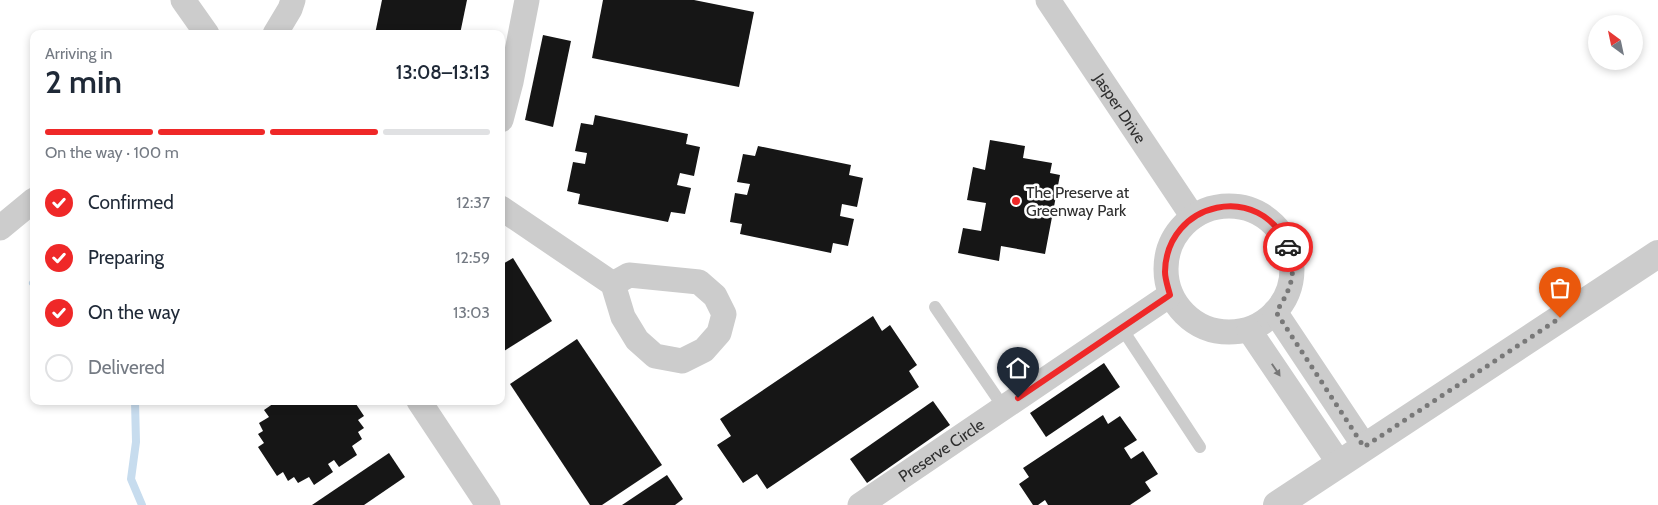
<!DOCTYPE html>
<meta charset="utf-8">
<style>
body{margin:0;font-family:Cabin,sans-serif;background:#f2f2f3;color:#1f2937;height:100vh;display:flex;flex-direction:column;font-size:19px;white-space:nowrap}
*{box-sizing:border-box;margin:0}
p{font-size:16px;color:#747a83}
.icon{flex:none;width:28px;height:28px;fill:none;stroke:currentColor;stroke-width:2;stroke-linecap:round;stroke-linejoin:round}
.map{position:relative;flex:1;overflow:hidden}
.details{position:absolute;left:30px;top:30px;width:475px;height:375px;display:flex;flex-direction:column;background:#fff;border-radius:10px;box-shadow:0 2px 8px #0003}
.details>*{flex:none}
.needle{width:32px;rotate:327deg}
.controls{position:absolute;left:1588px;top:15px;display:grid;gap:10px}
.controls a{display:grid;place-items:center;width:55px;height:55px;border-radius:50%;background:#fff;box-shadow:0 2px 8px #0003;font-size:25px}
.pin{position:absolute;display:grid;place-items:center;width:42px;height:42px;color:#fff;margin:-51px -21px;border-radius:50% 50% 50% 0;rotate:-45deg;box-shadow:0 0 5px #0007}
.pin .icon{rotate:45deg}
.courier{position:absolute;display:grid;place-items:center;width:50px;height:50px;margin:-25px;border:4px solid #ef2828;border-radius:50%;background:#fff;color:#222;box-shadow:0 1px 6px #0007}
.summary em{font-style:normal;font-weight:600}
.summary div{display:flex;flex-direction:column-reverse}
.summary{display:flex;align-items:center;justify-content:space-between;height:85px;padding:0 15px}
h1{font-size:32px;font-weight:600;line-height:38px}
.bar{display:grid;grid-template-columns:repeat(4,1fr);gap:8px 5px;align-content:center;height:60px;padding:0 15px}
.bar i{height:6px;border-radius:4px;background:#e0e1e3}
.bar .current{background:#ef2828}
.bar p{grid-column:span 4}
ol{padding:0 15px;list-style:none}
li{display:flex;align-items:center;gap:15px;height:55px}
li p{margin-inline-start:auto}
li .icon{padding:5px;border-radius:50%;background:#ef2828;color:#fff;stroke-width:4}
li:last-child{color:#747a83}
li i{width:28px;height:28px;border:2px solid #e0e1e3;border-radius:50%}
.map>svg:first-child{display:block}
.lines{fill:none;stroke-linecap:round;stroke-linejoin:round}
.stream{stroke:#c7dcee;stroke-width:8}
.building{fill:#161616}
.service{stroke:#ccc;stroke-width:12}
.minor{stroke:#ccc;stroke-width:25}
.tertiary{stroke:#ccc;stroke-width:28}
.oneway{fill:#767676}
.done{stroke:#787878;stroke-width:5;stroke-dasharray:0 9}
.route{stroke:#ef2828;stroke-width:6}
.poi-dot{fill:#ef2828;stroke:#fff;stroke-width:2}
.labels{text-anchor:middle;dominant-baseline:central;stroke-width:5;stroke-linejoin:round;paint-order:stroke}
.street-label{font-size:16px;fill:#2f2f2f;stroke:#fff}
.poi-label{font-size:16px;fill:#2f2f2f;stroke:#fff;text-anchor:start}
</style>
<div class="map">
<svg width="1658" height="505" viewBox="0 0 1658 505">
<rect width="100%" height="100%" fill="#fff"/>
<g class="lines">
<g class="stream">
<polyline points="33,283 34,284"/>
<polyline points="135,401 136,442 131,479 142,505"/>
</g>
</g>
<g class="building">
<polygon points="382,0 467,0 460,34 375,34"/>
<polygon points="603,0 694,0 754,12 739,87 592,58"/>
<polygon points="543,35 571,41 553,127 525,120"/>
<polygon points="595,115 688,134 686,144 700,147 694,176 680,173 677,185 691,188 685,214 671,212 668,222 578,204 580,194 567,191 573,162 585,164 587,153 575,151 581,123 593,125"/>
<polygon points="990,140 1025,146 1023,158 1052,163 1050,173 1060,175 1045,254 1001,246 999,261 958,253 963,228 981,231 986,203 967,200 973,167 985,170"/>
<polygon points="758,146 851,165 849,175 863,178 857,207 842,204 840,216 854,219 848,246 833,243 831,253 740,234 742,224 730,222 735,193 747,195 750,184 737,182 743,154 755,156"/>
<polygon points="513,258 552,321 501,353 501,265"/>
<polygon points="873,316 882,331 890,325 917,365 909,371 919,387 767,489 757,474 743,483 717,445 731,436 720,419"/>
<polygon points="577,339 662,465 602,505 590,505 510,384"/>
<polygon points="1104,363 1120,387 1046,437 1030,413"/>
<polygon points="277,401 285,401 287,405 292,401 354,401 364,416 358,420 364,428 358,432 362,439 352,446 357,455 339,467 334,460 328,464 333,472 314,485 309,477 298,483 294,477 288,481 283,472 277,476 258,447 264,443 258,434 263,431 259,423 269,417 264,410"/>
<polygon points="933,401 950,425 867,483 850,459"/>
<polygon points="1103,415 1108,424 1120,416 1137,440 1124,448 1131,459 1143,451 1158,474 1145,482 1151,491 1130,505 1048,505 1045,500 1038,505 1033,505 1019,484 1029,477 1023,468"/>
<polygon points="389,453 405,477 364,505 312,505"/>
<polygon points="667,475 683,499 675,505 622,505"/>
</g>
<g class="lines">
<g class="service">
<polyline points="935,307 1004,408"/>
<polyline points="1121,327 1200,447"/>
</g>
<g class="minor">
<polyline points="183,0 207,34"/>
<path id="s1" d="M1048,0L1193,217"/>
<polyline points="275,34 290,9 293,0"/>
<polyline points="501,120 511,82 527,0"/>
<circle cx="1229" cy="269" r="63"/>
<polyline points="501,208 613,284 623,317 637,340 655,356 682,361 704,350 719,333 724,314 715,296 699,282 629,275 613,284"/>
<polyline points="0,228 34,200"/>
<polyline points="1275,312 1365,447"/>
<polyline points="1249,330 1339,463"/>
<polyline points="419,401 488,505"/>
<path id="s2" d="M860,505L1170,295"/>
</g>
<polyline class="tertiary" points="1277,505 1658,254"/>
</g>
<defs><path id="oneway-solid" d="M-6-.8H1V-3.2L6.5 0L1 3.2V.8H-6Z" transform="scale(1.25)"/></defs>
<use class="oneway" href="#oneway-solid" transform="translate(1276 370) rotate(56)"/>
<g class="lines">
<path class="done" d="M1288,247C1298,273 1290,291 1276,312L1364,447L1560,318"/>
<path class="route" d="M1018,398L1170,295C1168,287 1165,279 1165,272C1166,201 1261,180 1288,247"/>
</g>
<circle class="poi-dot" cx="1016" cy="201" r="5"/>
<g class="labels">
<g class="street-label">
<text stroke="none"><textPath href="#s1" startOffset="130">Jasper Drive</textPath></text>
<text stroke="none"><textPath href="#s2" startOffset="98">Preserve Circle</textPath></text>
</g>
<g class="poi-label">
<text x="1026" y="192">The Preserve at<tspan x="1026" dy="18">Greenway Park</tspan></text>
</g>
</g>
</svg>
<div class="controls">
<a><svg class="needle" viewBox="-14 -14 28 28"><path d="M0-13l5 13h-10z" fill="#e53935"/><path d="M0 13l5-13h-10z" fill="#747a83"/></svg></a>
</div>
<div class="pin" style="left:1560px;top:318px;background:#ea580c"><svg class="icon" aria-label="bag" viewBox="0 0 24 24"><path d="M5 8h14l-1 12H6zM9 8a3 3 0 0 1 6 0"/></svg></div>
<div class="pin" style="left:1018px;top:398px;background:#1f2937"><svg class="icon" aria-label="home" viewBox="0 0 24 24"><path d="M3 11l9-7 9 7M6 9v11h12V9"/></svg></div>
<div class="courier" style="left:1288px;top:247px"><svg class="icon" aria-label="car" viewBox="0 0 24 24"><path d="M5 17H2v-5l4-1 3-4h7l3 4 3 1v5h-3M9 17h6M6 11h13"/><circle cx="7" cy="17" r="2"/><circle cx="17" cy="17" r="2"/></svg></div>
<section class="details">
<div class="summary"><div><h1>2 min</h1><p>Arriving in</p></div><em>13:08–13:13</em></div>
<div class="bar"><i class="current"></i><i class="current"></i><i class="current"></i><i></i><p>On the way · 100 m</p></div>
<ol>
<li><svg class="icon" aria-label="check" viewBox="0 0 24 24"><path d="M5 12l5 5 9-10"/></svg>Confirmed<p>12:37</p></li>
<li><svg class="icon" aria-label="check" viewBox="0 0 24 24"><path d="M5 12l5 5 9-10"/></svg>Preparing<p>12:59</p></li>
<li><svg class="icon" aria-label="check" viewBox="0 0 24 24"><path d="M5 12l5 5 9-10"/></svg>On the way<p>13:03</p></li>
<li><i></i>Delivered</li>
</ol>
</section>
</div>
